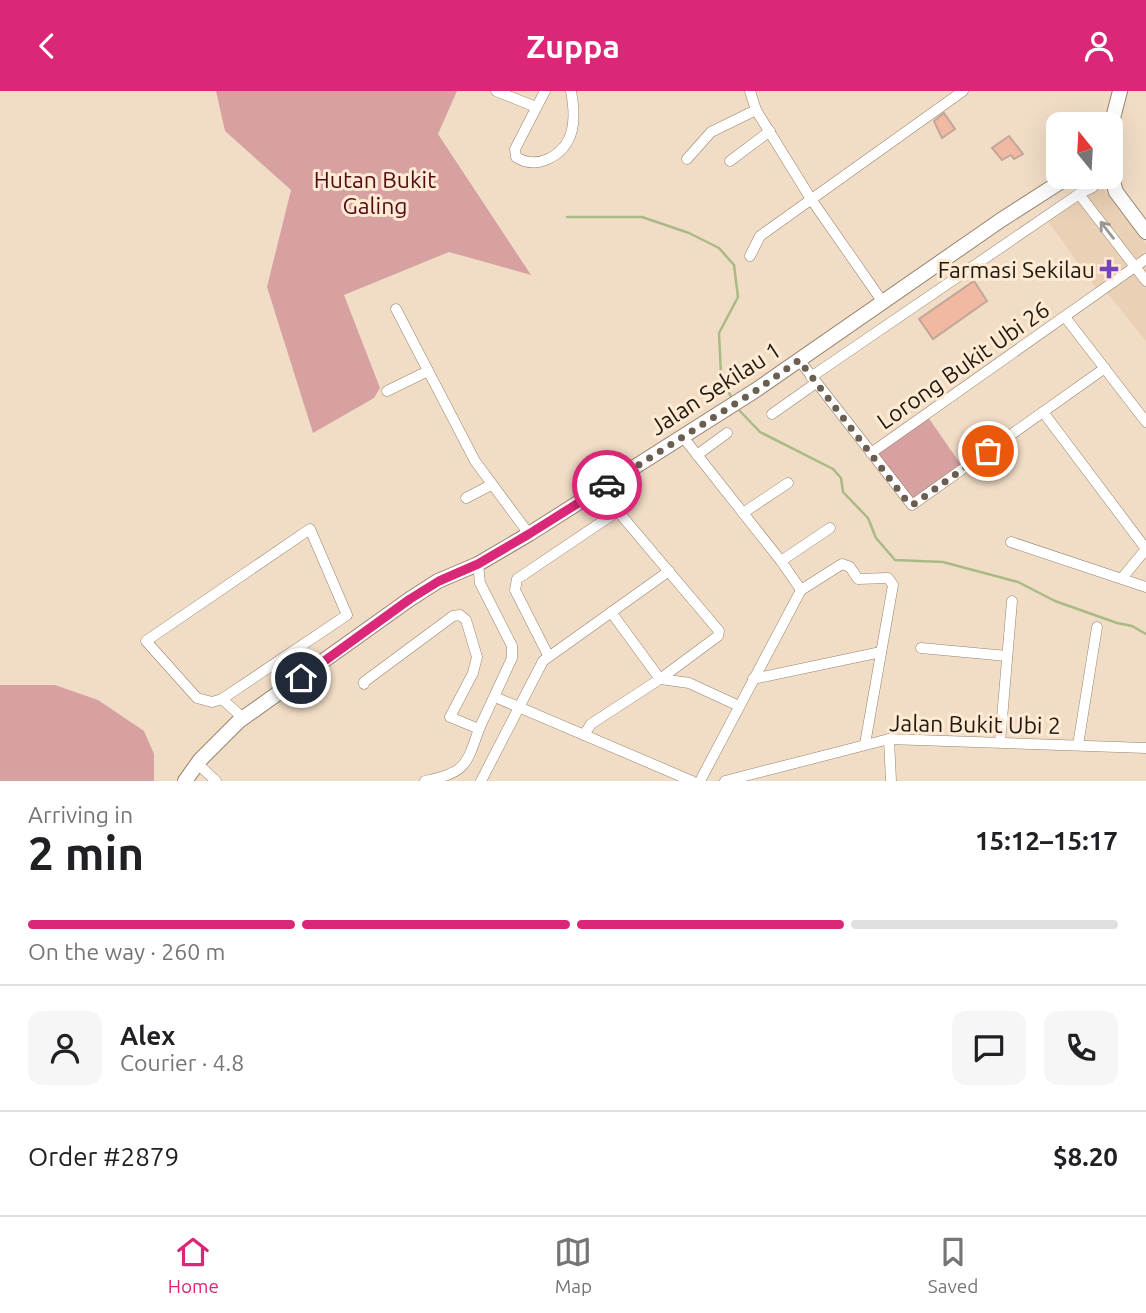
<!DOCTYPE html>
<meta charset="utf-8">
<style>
body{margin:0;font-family:Ubuntu,sans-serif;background:#f6f6f6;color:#202124;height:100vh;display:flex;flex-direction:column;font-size:26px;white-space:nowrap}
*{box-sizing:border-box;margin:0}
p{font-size:23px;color:#757577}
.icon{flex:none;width:38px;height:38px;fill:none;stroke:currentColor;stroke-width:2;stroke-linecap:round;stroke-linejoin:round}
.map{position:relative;height:690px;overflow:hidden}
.details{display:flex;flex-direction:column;background:#fff;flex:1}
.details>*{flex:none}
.needle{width:46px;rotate:342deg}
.buttons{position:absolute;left:1046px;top:21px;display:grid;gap:14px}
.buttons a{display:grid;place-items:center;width:77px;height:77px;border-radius:14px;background:#fff;box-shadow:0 7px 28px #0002;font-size:35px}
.pin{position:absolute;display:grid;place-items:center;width:60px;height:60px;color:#fff;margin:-30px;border:4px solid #fff;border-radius:50%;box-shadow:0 2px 7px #0007}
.courier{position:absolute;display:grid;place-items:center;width:70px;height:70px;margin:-35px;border:5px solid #db2777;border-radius:50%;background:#fff;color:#222;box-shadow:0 2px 9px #0007}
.headline em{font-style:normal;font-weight:700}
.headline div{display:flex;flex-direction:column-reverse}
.headline{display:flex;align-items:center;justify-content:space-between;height:119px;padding:0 28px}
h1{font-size:46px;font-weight:700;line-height:52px}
.bar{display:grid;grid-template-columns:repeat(4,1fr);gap:10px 7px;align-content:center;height:84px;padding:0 28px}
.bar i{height:9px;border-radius:5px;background:#e0e0e0}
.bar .current{background:#db2777}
.bar p{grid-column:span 4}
.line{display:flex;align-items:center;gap:18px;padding:0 28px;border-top:2px solid #e0e0e0}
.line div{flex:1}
.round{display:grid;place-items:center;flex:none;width:74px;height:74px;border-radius:14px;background:#f6f6f6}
header{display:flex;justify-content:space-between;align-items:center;height:91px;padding:0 28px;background:#db2777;color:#fff;font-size:32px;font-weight:700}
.dock{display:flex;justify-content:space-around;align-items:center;height:98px;border-top:2px solid #e0e0e0;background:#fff;font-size:19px;color:#757577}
.dock a{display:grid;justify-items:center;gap:4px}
.dock .current{color:#db2777}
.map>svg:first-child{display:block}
.built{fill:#ead0b4}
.green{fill:#d7a1a2}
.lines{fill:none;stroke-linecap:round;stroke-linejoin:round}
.stream{stroke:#aaba86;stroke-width:2.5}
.building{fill:#f1b9a2;stroke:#c3a69a;stroke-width:2}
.street-casing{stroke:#95836e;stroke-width:11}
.secondary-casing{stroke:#95836e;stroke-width:16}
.street{stroke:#fff;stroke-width:10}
.secondary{stroke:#fff;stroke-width:14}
.oneway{stroke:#9b9894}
.done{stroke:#6a5e51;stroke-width:7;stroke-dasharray:0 12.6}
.route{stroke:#db2777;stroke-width:9}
.poi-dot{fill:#7743ba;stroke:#ffead3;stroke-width:2.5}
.labels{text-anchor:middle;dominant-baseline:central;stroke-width:6;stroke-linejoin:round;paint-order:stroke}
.park-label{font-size:23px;fill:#530a17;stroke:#ffead3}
.poi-label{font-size:23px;fill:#211a12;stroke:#ffead3;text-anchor:end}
.street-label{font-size:23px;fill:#211a12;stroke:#ffead3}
</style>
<header><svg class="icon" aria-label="back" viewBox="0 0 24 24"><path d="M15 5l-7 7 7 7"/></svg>Zuppa<svg class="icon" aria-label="person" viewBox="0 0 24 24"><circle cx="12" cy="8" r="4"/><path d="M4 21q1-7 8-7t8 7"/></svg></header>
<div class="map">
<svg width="1146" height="690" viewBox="0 0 1146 690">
<rect width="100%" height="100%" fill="#f1ddc6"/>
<polygon class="built" points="1091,91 1099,92 1146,153 1146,250 1104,198 1099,202 1043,123"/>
<g class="green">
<polygon points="216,0 457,0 438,43 531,184 449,161 344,204 380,297 374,307 313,342 267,196 291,99 225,40"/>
<polygon points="928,326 966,381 911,420 870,367"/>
<polygon points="0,594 55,594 98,609 144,640 154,663 154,690 0,690"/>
</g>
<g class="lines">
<g class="stream">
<polyline points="567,126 642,126 689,142 719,157 734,174 738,206 719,242 721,284 732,308"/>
<polyline points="737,317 760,341 833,378 841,387 843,401 868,427 876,447 895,469 943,471 1018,491 1055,510 1117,532 1132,535 1146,543"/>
</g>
</g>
<g class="building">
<polygon points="944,22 955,38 942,47 934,30"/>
<polygon points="1009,45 1023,63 1014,68 1011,64 1002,69 992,57"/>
<polygon points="974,190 987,210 933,248 919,228"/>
</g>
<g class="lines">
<g class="street-casing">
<g id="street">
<polyline points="496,0 536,16"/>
<path d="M545,0L515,58L516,66C527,73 537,73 548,68C576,55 576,27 571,0"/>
<polyline points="750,0 756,19 811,108 882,210"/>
<polyline points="687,68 711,41 756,19"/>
<polyline points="730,70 770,40"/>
<polyline points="1079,103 1146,190"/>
<polyline points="750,165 760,145 963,0"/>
<polyline points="396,218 475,370 529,443"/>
<polyline points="1065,226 1146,331"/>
<polyline points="799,269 912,414 1105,277"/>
<polyline points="811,286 1079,103 1093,96"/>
<polyline points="387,300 428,280"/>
<polyline points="1043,321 1146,458"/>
<polyline points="772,323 816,292"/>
<polyline points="683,346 781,470 801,499"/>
<polyline points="871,362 1146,168"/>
<polyline points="697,364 727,342"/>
<polyline points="466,407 491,394"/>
<polyline points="743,422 788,392"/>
<polygon points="310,438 347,524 222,608 212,611 197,607 146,550"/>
<polyline points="1011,451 1146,496"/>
<polyline points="781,470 830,437"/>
<polyline points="1123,486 1146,458"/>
<polyline points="611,521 660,588"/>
<polyline points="921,557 1007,565"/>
<polyline points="548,564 515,499 517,488 618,420"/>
<polyline points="661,588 689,592 739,615"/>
<polyline points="753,588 881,561"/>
<polyline points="364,593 364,591 453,525 460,524 466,529 477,566 473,582 450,626 479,638 512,567 512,555 480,492 478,473"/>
<polyline points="495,606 692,690"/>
<polyline points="222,608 243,627"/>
<polyline points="584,644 591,633 660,588 718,545 719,540 600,399"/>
<polyline points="889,648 891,690"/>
<polyline points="1000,651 1012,510"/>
<polyline points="1078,654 1097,536"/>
<polyline points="200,669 201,676 216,690"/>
<path d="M425,690C465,681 466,676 479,638"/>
<polyline points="481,690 543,570 669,480"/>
<polyline points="700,690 801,499 842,473 850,476 858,488 888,487 893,494 865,653"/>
<polyline points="725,690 889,648 1146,657"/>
</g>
</g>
<g class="secondary-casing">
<g id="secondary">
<polyline points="1111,35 1120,0"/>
<polyline points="1111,84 1116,101 1146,141"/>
<polyline points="185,690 200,669 239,630 410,508 438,490 478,473 529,443 756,299 1001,129 1068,86"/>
</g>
</g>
<use href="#street" class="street"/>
<use href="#secondary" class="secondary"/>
</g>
<defs><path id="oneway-shaft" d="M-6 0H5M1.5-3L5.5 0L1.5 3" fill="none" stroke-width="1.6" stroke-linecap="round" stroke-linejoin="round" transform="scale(1.75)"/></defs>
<use class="oneway" href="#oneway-shaft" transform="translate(1107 139) rotate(-128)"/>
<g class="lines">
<polyline class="done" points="607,394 757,299 799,269 909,413 914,413 988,360"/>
<polyline class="route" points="301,587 410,508 439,490 478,473 529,443 607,394"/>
</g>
<path class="poi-dot" d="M1105.5 167.5h7v7h7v7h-7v7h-7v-7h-7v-7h7z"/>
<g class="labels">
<g class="park-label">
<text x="375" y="88">Hutan Bukit<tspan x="375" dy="26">Galing</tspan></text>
</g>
<g class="poi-label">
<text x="1095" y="178">Farmasi Sekilau</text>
</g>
<g class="street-label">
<text transform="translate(963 274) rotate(-35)">Lorong Bukit Ubi 26</text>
<text transform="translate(715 297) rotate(-33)">Jalan Sekilau 1</text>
<text transform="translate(975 633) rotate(1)">Jalan Bukit Ubi 2</text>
</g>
</g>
</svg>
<div class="buttons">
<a><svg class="needle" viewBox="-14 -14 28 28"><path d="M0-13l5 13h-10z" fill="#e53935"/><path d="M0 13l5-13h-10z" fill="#757577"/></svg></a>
</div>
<div class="pin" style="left:988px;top:360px;background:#ea580c"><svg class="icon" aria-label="bag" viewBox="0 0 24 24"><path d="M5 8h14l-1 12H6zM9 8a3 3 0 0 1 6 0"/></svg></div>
<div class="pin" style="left:301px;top:587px;background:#1f2937"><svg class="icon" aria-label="home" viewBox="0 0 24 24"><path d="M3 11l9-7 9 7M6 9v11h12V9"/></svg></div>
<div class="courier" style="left:607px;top:394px"><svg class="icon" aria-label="car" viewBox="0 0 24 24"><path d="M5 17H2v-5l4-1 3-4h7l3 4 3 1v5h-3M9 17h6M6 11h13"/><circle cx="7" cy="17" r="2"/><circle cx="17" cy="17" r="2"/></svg></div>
</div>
<section class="details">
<div class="headline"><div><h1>2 min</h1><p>Arriving in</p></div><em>15:12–15:17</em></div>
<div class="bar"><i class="current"></i><i class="current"></i><i class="current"></i><i></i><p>On the way · 260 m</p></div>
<div class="line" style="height:126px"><a class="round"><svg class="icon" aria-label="person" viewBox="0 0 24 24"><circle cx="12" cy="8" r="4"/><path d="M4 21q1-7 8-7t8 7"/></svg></a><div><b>Alex</b><p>Courier · 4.8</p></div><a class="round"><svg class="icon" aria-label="chat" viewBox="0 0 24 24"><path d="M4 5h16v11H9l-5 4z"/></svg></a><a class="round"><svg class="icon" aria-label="phone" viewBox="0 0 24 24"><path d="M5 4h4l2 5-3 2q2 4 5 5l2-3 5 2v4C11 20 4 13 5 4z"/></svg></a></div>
<div class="line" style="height:91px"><div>Order #2879</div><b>$8.20</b></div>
</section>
<nav class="dock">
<a class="current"><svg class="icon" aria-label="home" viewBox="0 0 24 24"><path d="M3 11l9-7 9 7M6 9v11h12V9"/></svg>Home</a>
<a><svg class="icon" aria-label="map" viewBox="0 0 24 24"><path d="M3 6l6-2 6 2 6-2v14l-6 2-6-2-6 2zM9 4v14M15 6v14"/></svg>Map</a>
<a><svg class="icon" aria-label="saved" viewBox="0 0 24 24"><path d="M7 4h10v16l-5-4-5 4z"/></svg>Saved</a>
</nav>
